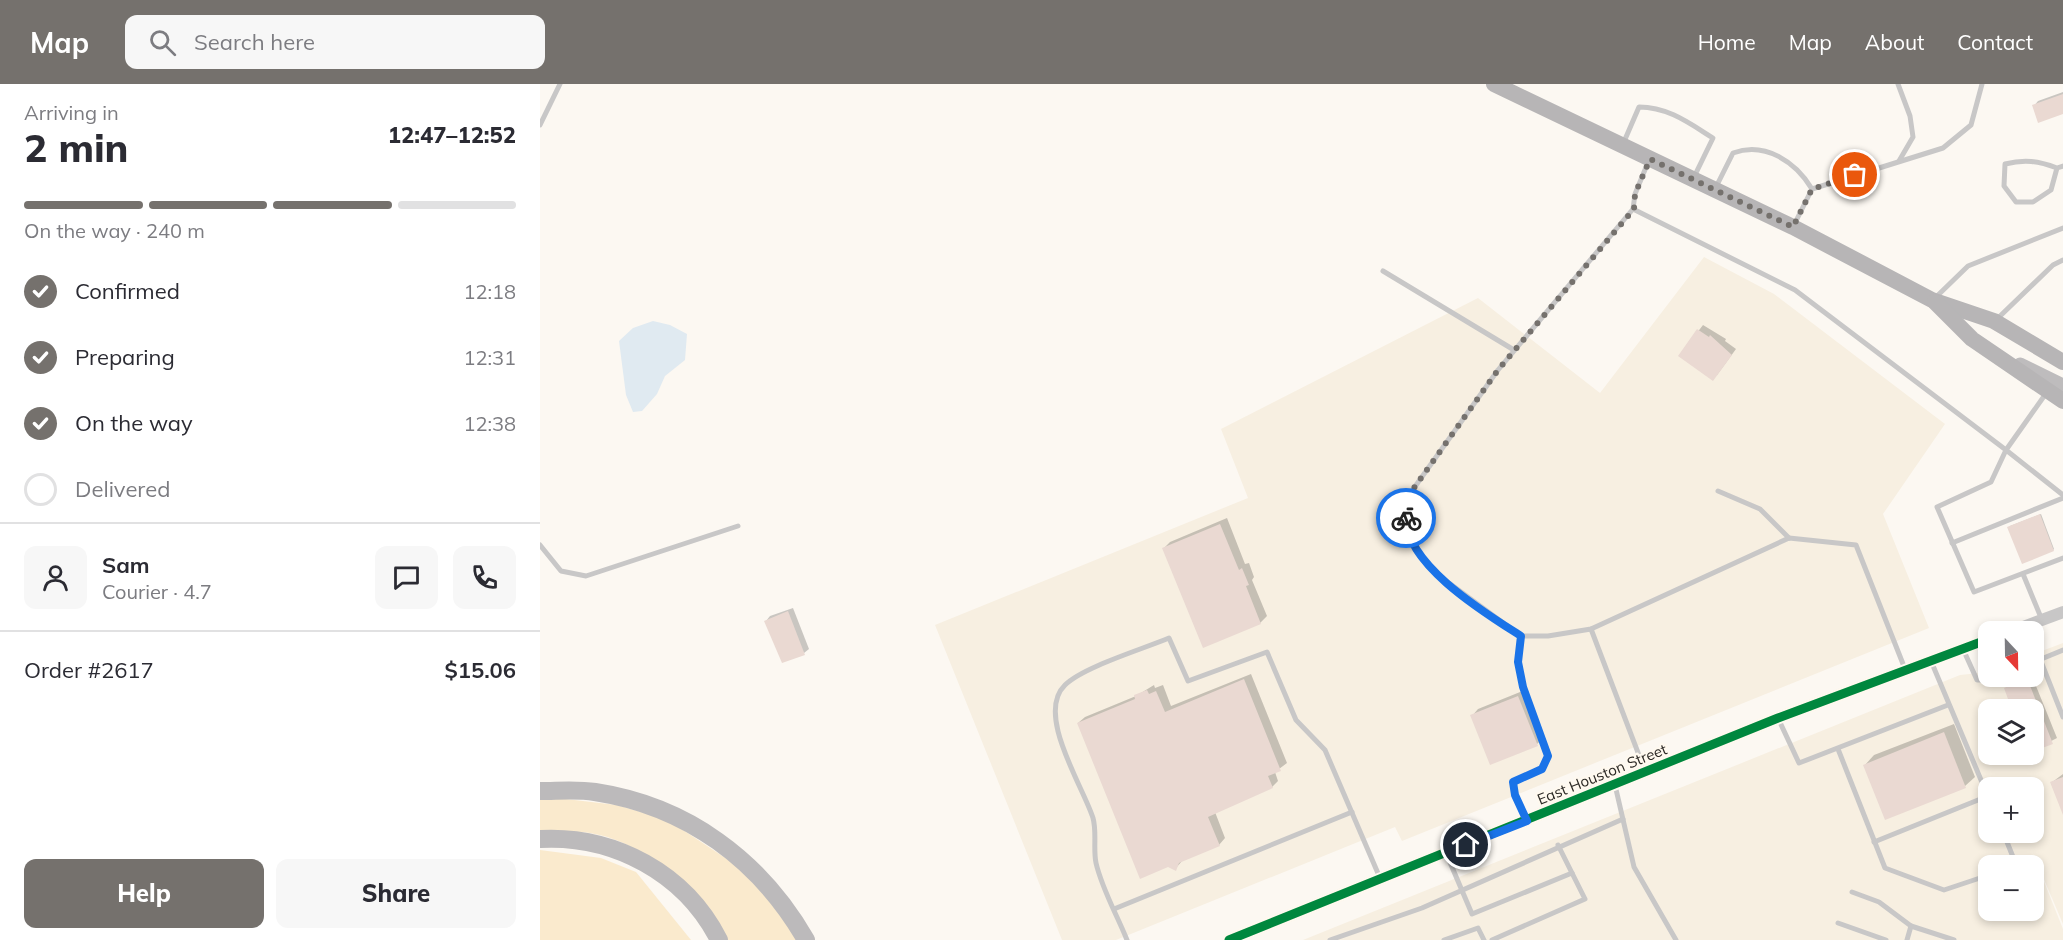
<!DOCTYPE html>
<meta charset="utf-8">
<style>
body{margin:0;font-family:Mulish,sans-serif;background:#f7f7f7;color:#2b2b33;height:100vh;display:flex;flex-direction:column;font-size:22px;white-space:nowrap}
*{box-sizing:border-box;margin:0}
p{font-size:20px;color:#7c7c81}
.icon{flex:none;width:33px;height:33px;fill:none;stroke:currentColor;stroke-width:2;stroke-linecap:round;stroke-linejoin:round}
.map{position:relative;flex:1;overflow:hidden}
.drawer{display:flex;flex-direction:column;background:#fff;width:540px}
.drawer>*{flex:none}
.needle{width:39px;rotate:158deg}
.tools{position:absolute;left:1438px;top:537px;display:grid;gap:12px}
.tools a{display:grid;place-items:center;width:66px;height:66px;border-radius:12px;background:#fff;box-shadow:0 3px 9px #0003;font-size:30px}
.pin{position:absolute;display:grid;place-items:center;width:51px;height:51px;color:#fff;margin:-26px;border:3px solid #fff;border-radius:50%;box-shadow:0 2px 6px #0007}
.courier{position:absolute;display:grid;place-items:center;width:60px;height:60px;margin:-30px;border:4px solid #1a73e8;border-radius:50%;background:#fff;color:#222;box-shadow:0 2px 8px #0007}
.summary em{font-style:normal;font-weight:800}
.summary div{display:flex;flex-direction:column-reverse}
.summary{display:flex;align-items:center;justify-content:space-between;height:102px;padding:0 24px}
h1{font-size:39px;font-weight:800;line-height:45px}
.bar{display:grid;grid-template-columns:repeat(4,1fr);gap:9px 6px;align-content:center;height:72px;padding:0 24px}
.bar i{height:8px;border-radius:4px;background:#e1e1e2}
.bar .active{background:#75716d}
.bar p{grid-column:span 4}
.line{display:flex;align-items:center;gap:15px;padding:0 24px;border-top:2px solid #e1e1e2}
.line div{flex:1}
.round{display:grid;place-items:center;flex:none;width:63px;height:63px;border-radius:12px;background:#f7f7f7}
ol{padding:0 24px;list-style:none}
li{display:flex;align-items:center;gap:18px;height:66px}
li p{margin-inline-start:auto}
li .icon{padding:6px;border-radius:50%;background:#75716d;color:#fff;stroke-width:4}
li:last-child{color:#7c7c81}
li i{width:33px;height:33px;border:3px solid #e1e1e2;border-radius:50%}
.cta{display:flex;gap:12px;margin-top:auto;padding:12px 24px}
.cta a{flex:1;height:69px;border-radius:12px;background:#75716d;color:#fff;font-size:24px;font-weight:800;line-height:69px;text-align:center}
.cta a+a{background:#f7f7f7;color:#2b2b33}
header{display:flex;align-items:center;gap:36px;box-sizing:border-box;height:84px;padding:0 30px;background:#75716d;color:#fff}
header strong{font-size:28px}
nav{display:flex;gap:33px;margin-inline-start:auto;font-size:21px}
.search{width:420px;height:54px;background:#f7f7f7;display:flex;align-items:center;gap:15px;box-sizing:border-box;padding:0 21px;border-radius:12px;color:#7c7c81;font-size:22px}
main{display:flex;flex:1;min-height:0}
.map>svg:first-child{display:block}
.built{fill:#f7efe1;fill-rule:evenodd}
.green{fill:#faeacd}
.water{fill:#e0eaf1}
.shadow{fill:#0003}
.building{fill:#ead9d2}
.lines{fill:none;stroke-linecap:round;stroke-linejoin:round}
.service{stroke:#c8c7c7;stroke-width:5}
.tertiary{stroke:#c8c7c7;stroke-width:12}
.secondary{stroke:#bebcbd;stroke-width:15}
.primary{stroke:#b7b5b6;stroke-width:16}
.motorway{stroke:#bcbabb;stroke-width:18}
.cycleway-casing{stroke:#fff9ef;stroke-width:13}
.cycleway{stroke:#00873e;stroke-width:9}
.done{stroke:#75716d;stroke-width:6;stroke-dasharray:0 10.8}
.route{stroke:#1a73e8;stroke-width:8}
.labels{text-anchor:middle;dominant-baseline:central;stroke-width:4.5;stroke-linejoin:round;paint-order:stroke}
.street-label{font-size:15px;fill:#2c2925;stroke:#fff9ef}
</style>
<header>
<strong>Map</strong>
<div class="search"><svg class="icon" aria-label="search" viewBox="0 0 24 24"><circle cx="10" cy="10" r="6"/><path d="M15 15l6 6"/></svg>Search here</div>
<nav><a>Home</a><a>Map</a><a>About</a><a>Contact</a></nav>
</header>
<main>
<section class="drawer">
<div class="summary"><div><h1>2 min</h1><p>Arriving in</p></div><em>12:47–12:52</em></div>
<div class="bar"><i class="active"></i><i class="active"></i><i class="active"></i><i></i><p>On the way · 240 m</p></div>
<ol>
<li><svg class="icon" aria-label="check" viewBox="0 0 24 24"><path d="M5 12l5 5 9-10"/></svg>Confirmed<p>12:18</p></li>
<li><svg class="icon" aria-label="check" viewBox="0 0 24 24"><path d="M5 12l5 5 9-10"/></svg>Preparing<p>12:31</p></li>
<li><svg class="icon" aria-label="check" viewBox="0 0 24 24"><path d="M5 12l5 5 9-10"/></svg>On the way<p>12:38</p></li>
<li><i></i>Delivered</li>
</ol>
<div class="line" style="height:108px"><a class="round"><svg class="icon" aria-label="person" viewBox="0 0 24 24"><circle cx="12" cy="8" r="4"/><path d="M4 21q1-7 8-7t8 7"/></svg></a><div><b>Sam</b><p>Courier · 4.7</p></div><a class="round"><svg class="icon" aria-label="chat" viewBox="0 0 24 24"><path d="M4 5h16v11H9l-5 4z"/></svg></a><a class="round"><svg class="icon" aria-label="phone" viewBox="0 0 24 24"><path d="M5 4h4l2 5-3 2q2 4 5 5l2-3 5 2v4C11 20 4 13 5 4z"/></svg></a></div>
<div class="line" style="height:78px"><div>Order #2617</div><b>$15.06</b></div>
<div class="cta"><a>Help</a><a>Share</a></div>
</section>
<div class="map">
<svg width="1523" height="856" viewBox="0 0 1523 856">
<rect width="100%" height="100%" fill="#fcf8f2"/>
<g class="built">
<polygon points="1164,173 1234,210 1405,340 1343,430 1389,544 862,757 855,743 576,856 522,856 395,541 708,414 681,345 938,214 1060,309"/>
<path d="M1523,559V840L1491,765L1523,845V856H763L1420,591L1449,588V592H1494V570ZM1449,626H1494V670H1449ZM1449,704H1494V748H1449ZM1449,782H1494V826H1449Z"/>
</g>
<g class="green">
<path d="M0,712L77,721L128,736L202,785L235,820L257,856H188C135,794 92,734 0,750Z"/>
<polygon points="0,766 61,774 96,788 151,856 0,856"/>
</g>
<polygon class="water" points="113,237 130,241 147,250 145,276 125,292 117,310 102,327 93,328 86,311 79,257 93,244"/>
<g class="shadow">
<polygon points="1523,8 1523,28 1494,22 1498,17"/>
<polygon points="1163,241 1186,255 1185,257 1196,265 1177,291 1140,271"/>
<polygon points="1501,430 1514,465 1513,466 1470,442"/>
<polygon points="687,434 705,480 709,479 714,493 712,496 727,532 720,539 624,464 630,458"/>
<polygon points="253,524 269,565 264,569 226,537 230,532"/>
<polygon points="711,590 747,679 735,688 738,697 732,703 675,728 685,754 679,761 643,776 635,785 538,639 545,633 596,612 614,601 615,604 623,601 631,622"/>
<polygon points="1488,592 1492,592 1517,654 1494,666 1494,626 1466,604"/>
<polygon points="985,606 1004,654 997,660 932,632 938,625"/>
<polygon points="1414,640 1435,693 1425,702 1325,681 1334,671"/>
<polygon points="1523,690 1523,728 1511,699"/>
</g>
<g class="building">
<polygon points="1523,10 1523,30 1498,39 1492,21"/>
<polygon points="1157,245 1169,253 1170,251 1192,271 1173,297 1138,272"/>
<polygon points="1500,430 1514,467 1482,480 1467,443"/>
<polygon points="680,440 699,486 702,484 709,501 706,502 721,540 663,564 622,464"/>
<polygon points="248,527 265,571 242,579 224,537"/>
<polygon points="1487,594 1513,660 1494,667 1494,626 1472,626 1464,604"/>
<polygon points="704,595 741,687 728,692 733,704 668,733 680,762 639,779 636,787 628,783 600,795 537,639 595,615 594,611 607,606 609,610 616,607 625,628"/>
<polygon points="978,612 998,662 950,681 930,631"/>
<polygon points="1404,648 1426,704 1345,736 1323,681"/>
<polygon points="1523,693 1523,731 1510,698"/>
</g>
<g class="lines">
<g class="service">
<polyline points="1358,0 1370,32 1373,53 1359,77"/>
<polyline points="0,41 20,0"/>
<path d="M1083,60L1099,23C1128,23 1149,39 1173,54L1154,93"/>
<polyline points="1109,76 1095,110 1093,125 1255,206 1466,366 1451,398 1397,423 1434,508 1523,474"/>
<path d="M1517,84L1511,106L1493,118H1476L1464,102L1465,80C1485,75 1498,77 1517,84L1523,82"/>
<path d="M1175,105L1193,69C1225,57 1256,78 1272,105"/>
<polyline points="1093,125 958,286 874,404 866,423 866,447 877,469 890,485 981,552 1008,552 1051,545 1249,454 1316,461 1365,585"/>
<polyline points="1254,141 1272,105 1403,64 1431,41 1442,0"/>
<polyline points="843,187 974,266"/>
<polyline points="1395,214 1428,182 1523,144"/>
<polyline points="1456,236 1513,181 1523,176"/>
<polyline points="1507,308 1466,366 1523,411"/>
<polyline points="1178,407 1220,425 1249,454"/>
<polyline points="1412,459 1523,414"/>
<polyline points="0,461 21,487 46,492 198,442"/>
<polyline points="1483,490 1502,536"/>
<polyline points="1051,545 1105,687"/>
<polyline points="981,552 978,578 983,603 1009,672 1002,685 973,698 975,711 986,736"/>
<polyline points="1423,565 1437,596 1447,596 1457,592"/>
<polyline points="1500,575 1523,633"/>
<polyline points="1391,577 1449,715"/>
<polyline points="1494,578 1523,566"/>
<polyline points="1238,634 1259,679 1408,621"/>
<polyline points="1298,665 1345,784 1404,806 1449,791"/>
<polyline points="1075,701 1094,783 1136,856"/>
<polyline points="1463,748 1473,773 1470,782"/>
<polyline points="1334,758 1448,712"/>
<polyline points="906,769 932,830 1032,789"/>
<polyline points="1312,808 1339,818 1371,842 1367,856"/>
<polyline points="574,825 812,728"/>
<polyline points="1298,839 1346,856"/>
<polyline points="1371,842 1414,856"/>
<path d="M587,856C577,831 562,805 556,779C553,765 557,748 553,734C543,702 495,630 525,601C543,583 603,565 629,554L648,597L727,568L756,636L785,666L840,794"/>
<polyline points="790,856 882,824 1083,735"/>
<polyline points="904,856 938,844 944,856"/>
<polyline points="952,856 1045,815 1018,761"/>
</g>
<g class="tertiary">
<polyline points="1470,548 1523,528"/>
<polyline points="689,856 1238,634 1449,555"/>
</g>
<polyline class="secondary" points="1480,281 1523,302"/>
<g class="primary">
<polyline points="954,0 1253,143 1392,216 1454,237 1523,278"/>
<polyline points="1395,218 1432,255 1523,317"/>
</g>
<g class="motorway">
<path d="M0,707C18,707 37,705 55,708C147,722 220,776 266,856"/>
<path d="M0,755C74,751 145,789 179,856"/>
</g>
<g class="cycleway-casing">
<polyline id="cycleway" points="689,856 1238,634 1449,555"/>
</g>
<use href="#cycleway" class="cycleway"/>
</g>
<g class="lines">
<polyline class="done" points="866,434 866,423 874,404 958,286 1094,125 1095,110 1110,75 1253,143 1272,105 1315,91"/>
<path class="route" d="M866,434C866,481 945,529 981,552L978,578L983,603L1008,672L1002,685L973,698L975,711L987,737L926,761"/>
</g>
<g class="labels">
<g class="street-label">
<text transform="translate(1062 690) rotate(-22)">East Houston Street</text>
</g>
</g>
</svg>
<div class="tools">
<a><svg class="needle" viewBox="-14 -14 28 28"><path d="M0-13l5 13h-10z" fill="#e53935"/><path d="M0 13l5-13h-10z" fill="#7c7c81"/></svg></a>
<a><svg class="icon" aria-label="layers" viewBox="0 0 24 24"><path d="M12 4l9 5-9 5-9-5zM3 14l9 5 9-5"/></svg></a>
<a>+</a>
<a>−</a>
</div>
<div class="pin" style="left:1315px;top:91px;background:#ea580c"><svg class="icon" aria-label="bag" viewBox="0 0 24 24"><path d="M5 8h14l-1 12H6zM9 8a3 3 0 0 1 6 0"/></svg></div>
<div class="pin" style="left:926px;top:761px;background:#1f2937"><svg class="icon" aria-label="home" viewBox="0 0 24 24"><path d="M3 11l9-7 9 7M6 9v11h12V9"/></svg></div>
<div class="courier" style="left:866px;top:434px"><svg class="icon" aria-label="bike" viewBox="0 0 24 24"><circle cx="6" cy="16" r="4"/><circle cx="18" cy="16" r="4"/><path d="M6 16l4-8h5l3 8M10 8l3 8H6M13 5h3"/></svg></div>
</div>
</main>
